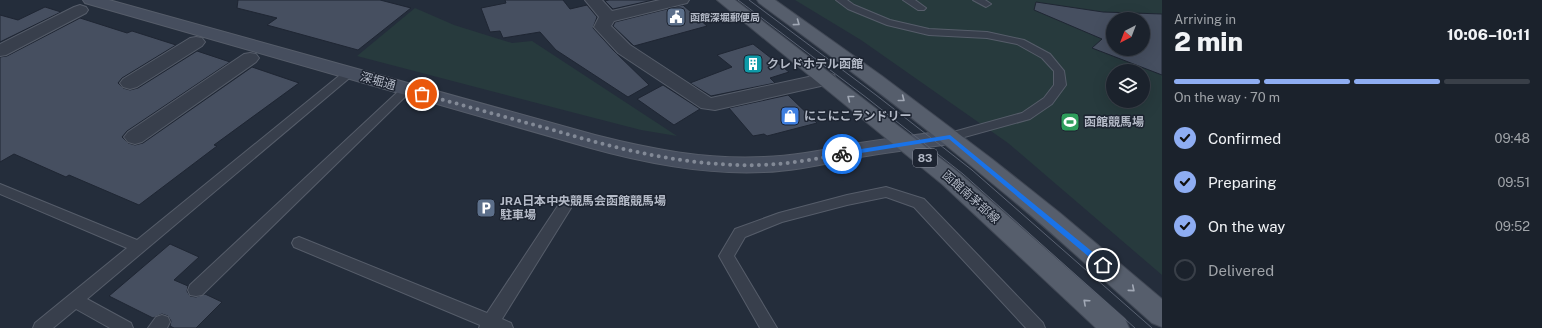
<!DOCTYPE html>
<meta charset="utf-8">
<style>
body{margin:0;font-family:"Public Sans","Noto Sans JP",sans-serif;background:#242a34;color:#f1f3f6;height:100vh;display:flex;flex-direction:column;font-size:15px;white-space:nowrap}
*{box-sizing:border-box;margin:0}
p{font-size:13px;color:#a0a4a9}
.icon{flex:none;width:22px;height:22px;fill:none;stroke:currentColor;stroke-width:2;stroke-linecap:round;stroke-linejoin:round}
.map{position:relative;flex:1;overflow:hidden}
.panel{display:flex;flex-direction:column;background:#1b222c;width:380px}
.panel>*{flex:none}
.needle{width:26px;rotate:222deg}
.tools{position:absolute;left:1106px;top:12px;display:grid;gap:8px}
.tools a{display:grid;place-items:center;width:44px;height:44px;border-radius:50%;background:#1b222c;box-shadow:0 4px 16px #0002,0 0 0 1px #393f48;font-size:20px}
.pin{position:absolute;display:grid;place-items:center;width:34px;height:34px;color:#fff;margin:-17px;border:2px solid #fff;border-radius:50%;box-shadow:0 1px 4px #0007}
.courier{position:absolute;display:grid;place-items:center;width:40px;height:40px;margin:-20px;border:3px solid #1a73e8;border-radius:50%;background:#fff;color:#222;box-shadow:0 1px 5px #0007}
.head em{font-style:normal;font-weight:800}
.head div{display:flex;flex-direction:column-reverse}
.head{display:flex;align-items:center;justify-content:space-between;height:68px;padding:0 12px}
h1{font-size:26px;font-weight:800;line-height:30px}
.bar{display:grid;grid-template-columns:repeat(4,1fr);gap:6px 4px;align-content:center;height:48px;padding:0 12px}
.bar i{height:5px;border-radius:3px;background:#393f48}
.bar .current{background:#8eadf2}
.bar p{grid-column:span 4}
ol{padding:0 12px;list-style:none}
li{display:flex;align-items:center;gap:12px;height:44px}
li p{margin-inline-start:auto}
li .icon{padding:4px;border-radius:50%;background:#8eadf2;color:#111;stroke-width:4}
li:last-child{color:#a0a4a9}
li i{width:22px;height:22px;border:2px solid #393f48;border-radius:50%}
main{display:flex;flex:1;min-height:0}
.map>svg:first-child{display:block}
.green{fill:#273a3d;fill-rule:evenodd}
.building{fill:#464f60;stroke:#1f2633;fill-rule:evenodd}
.lines{fill:none;stroke-linecap:round;stroke-linejoin:round}
.lane-casing{stroke:#565d6a;stroke-width:2}
.street-casing{stroke:#565d6a;stroke-width:2}
.secondary-casing{stroke:#565d6a;stroke-width:2}
.primary-casing{stroke:#414855;stroke-width:2}
.lane{fill:#383f4c;fill-rule:evenodd}
.street{fill:#383f4c;fill-rule:evenodd}
.secondary{fill:#464e5e;fill-rule:evenodd}
.primary{fill:#565e6c;fill-rule:evenodd}
.tram{stroke:#5a6272;stroke-width:1}
.oneway{stroke:#a1a8b5}
.route{fill:#1a73e8}
.done{stroke:#828996;stroke-width:4;stroke-dasharray:0 7.2}
.labels{text-anchor:middle;dominant-baseline:central;stroke-width:3;stroke-linejoin:round;paint-order:stroke}
.far-poi-label{font-size:10px;font-weight:bold;fill:#b4bac7;stroke:#1d2431;text-anchor:start}
.shield{fill:#1d2431;stroke:#878d9a;stroke-width:1}
.shield-label{font-size:11px;font-weight:bold;fill:#b4bac7}
.poi-label{font-size:12px;font-weight:bold;fill:#b4bac7;stroke:#1d2431;text-anchor:start}
.street-label{font-size:12px;fill:#b4bac7;stroke:#1d2431}
</style>
<main>
<div class="map">
<svg width="1162" height="328" viewBox="0 0 1162 328">
<rect width="100%" height="100%" fill="#242d3b"/>
<g class="green">
<path d="M795,0H1162V275L1008,143L861,40ZM1113,19H1143V49H1113ZM1113,71H1143V101H1113Z"/>
<polygon points="415,8 454,25 512,43 532,41 677,136 641,130 579,114 357,56"/>
</g>
<g class="building">
<polygon points="238,0 380,0 411,8 358,50 267,25 277,18 237,8"/>
<polygon points="505,0 563,0 570,9 587,5 597,17 593,28 614,51 649,85 628,97 556,50 540,32 503,38 500,31 490,32 481,8 506,3"/>
<polygon points="609,0 653,0 613,9 605,1"/>
<path d="M1036,2L1103,12L1162,14V75L1092,48L1102,39L1034,10ZM1113,19H1143V49H1113Z"/>
<polygon points="683,5 707,26 634,46 613,26 615,22"/>
<polygon points="45,7 61,12 0,42 0,15 18,20"/>
<polygon points="80,18 127,33 132,31 176,45 122,78 118,83 123,88 130,90 138,88 197,51 230,62 127,131 122,137 128,143 135,145 143,143 252,67 299,83 214,145 217,146 139,205 69,175 66,177 14,154 0,162 0,57 7,56"/>
<polygon points="753,44 789,72 770,78 775,83 711,96 690,83 732,67 717,55"/>
<polygon points="663,85 700,109 674,125 637,99"/>
<polygon points="788,95 817,123 767,136 764,134 753,136 729,108"/>
<polygon points="170,244 199,257 174,280 188,286 187,291 190,296 196,297 205,294 222,302 196,328 174,328 170,326 171,321 168,316 162,314 153,318 109,296"/>
</g>
<g class="lines">
<g class="lane-casing">
<g id="lane">
<polygon points="836,0 847,0 854,5 890,20 929,29 987,32 1024,40 1050,54 1064,71 1066,85 1052,104 1030,119 950,141 946,140 944,137 946,134 1022,113 1044,98 1054,85 1054,71 1042,58 1017,44 987,38 929,35 887,25 848,9"/>
<polygon points="903,0 915,0 926,8 924,10 918,10"/>
<polygon points="973,0 985,0 991,4 986,7"/>
<polygon points="349,70 353,71 355,73 353,75 87,299 131,323 133,328 110,328 76,309 53,328 33,328 35,323 127,248 0,194 0,184 137,240 345,71"/>
<polygon points="407,86 411,87 413,89 411,91 202,295 196,296 190,295 188,290 190,285 403,87"/>
<polygon points="886,187 924,199 1043,323 1045,328 1026,328 914,207 886,197 847,205 782,222 745,237 734,256 777,328 760,328 719,256 735,229 779,213 847,195"/>
<polygon points="564,203 569,204 571,208 502,319 511,323 513,328 479,328 480,325 294,247 292,243 294,239 299,237 304,239 487,313 559,204"/>
<polygon points="162,315 168,317 170,322 167,328 148,328 156,317"/>
</g>
</g>
<g class="street-casing">
<g id="street">
<polygon points="585,0 602,0 612,11 660,0 689,0 687,3 614,21 611,26 630,45 711,98 827,73 834,75 836,79 834,83 715,110 701,108 618,53 594,27 599,17"/>
<polygon points="80,5 86,7 88,10 86,13 6,55 0,56 0,44 74,7"/>
<polygon points="196,37 202,38 205,42 202,46 137,87 130,89 123,87 120,83 123,79 190,38"/>
<polygon points="250,53 256,54 259,58 256,62 142,142 135,144 128,142 124,137 128,132 244,54"/>
</g>
</g>
<g class="secondary-casing">
<path id="secondary" d="M83,0H109L595,135C650,149 707,160 764,157C796,156 828,149 860,143C890,138 920,135 950,130L957,132L961,137L957,142L950,144C920,148 890,152 860,157C828,163 796,171 764,172C704,175 644,163 587,147L85,3Z"/>
</g>
<g class="primary-casing">
<g id="primary">
<polygon points="717,0 735,0 958,172 1125,319 1129,328 1096,328 942,184"/>
<path d="M757,0H775L882,76L992,159L1060,213L1162,299V327L1152,323C1101,278 1051,231 998,188C921,123 841,63 759,3Z"/>
</g>
</g>
<use href="#lane" class="lane"/>
<use href="#street" class="street"/>
<use href="#secondary" class="secondary"/>
<use href="#primary" class="primary"/>
<g class="tram">
<polyline points="738,0 867,98 963,174 1135,328"/>
<polyline points="749,0 876,95 972,170 1152,328"/>
</g>
</g>
<defs><path id="oneway-chevron" d="M-2-3.5L2.5 0L-2 3.5" fill="none" stroke-width="1.6" stroke-linecap="round" stroke-linejoin="round"/></defs>
<g class="oneway">
<use href="#oneway-chevron" transform="translate(797 23) rotate(36)"/>
<use href="#oneway-chevron" transform="translate(850 98) rotate(-142)"/>
<use href="#oneway-chevron" transform="translate(902 99) rotate(38)"/>
<use href="#oneway-chevron" transform="translate(1132 289) rotate(40)"/>
<use href="#oneway-chevron" transform="translate(1086 302) rotate(-138)"/>
</g>
<polygon class="route" points="950,135 1106,263 1106,267 1101,267 949,139 842,156 839,154 842,152"/>
<g class="lines">
<path class="done" d="M422,94C465,106 509,118 553,130C621,150 690,167 761,165C789,164 815,159 842,154"/>
</g>
<defs>
<g id="civic-square" transform="scale(1)"><rect x="-9" y="-9" width="18" height="18" rx="4" fill="#5c6f8a" stroke="#1d2431"/><path d="M-.6-6.5H3V-4.5H.6V-3L4-1V1h2V6H-6V1h2V-1L-.6-3ZM-1.2 2.5V6h2.4V2.5Z" fill="#fff"/></g>
<g id="building-square" transform="scale(1)"><rect x="-9" y="-9" width="18" height="18" rx="4" fill="#0f9aa8" stroke="#1d2431"/><path d="M-4-6H4V6H1V3H-1V6H-4ZM-2.5-4.3h1.7v1.8h-1.7ZM.8-4.3h1.7v1.8H.8ZM-2.5-1h1.7V.8h-1.7ZM.8-1h1.7V.8H.8Z" fill="#fff"/></g>
<g id="shop-square" transform="scale(1)"><rect x="-9" y="-9" width="18" height="18" rx="4" fill="#3f7fe0" stroke="#1d2431"/><path d="M-5-2.5h2.3a2.7 3.5 0 0 1 5.4 0H5L5.5 6h-11ZM-1.5-2.5h3a1.5 2.3 0 0 0-3 0Z" fill="#fff"/></g>
<g id="stadium-square" transform="scale(1)"><rect x="-9" y="-9" width="18" height="18" rx="4" fill="#2e9e5b" stroke="#1d2431"/><path d="M0-5a6.5 5 0 1 0 0 10a6.5 5 0 1 0 0-10ZM-3.5-1.8h7v3.6h-7Z" fill="#fff"/></g>
<g id="parking-square" transform="scale(1)"><rect x="-9" y="-9" width="18" height="18" rx="4" fill="#5c6f8a" stroke="#1d2431"/><path d="M-3.5-5.5H1a3.5 3.5 0 0 1 0 7H-1V5.5H-3.5ZM-1-3.4V-.6H.8a1.4 1.4 0 0 0 0-2.8Z" fill="#fff"/></g>
</defs>
<g fill-rule="evenodd">
<use href="#civic-square" x="676" y="17"/>
<use href="#building-square" x="753" y="64"/>
<use href="#shop-square" x="790" y="116"/>
<use href="#stadium-square" x="1070" y="122"/>
<use href="#parking-square" x="486" y="208"/>
</g>
<g class="labels">
<g class="far-poi-label">
<text x="690" y="17">函館深堀郵便局</text>
</g>
<rect class="shield" x="913" y="149" width="24" height="18" rx="3"/>
<g class="shield-label">
<text x="925" y="158">83</text>
</g>
<g class="poi-label">
<text x="767" y="64">クレドホテル函館</text>
<text x="804" y="116">にこにこランドリー</text>
<text x="1084" y="122">函館競馬場</text>
<text x="500" y="201">JRA日本中央競馬会函館競馬場<tspan x="500" dy="14">駐車場</tspan></text>
</g>
<g class="street-label">
<text transform="translate(378 81) rotate(16)">深堀通</text>
<text transform="translate(971 197) rotate(42)">函館南茅部線</text>
</g>
</g>
</svg>
<div class="tools">
<a><svg class="needle" viewBox="-14 -14 28 28"><path d="M0-13l5 13h-10z" fill="#e53935"/><path d="M0 13l5-13h-10z" fill="#a0a4a9"/></svg></a>
<a><svg class="icon" aria-label="layers" viewBox="0 0 24 24"><path d="M12 4l9 5-9 5-9-5zM3 14l9 5 9-5"/></svg></a>
</div>
<div class="pin" style="left:422px;top:94px;background:#ea580c"><svg class="icon" aria-label="bag" viewBox="0 0 24 24"><path d="M5 8h14l-1 12H6zM9 8a3 3 0 0 1 6 0"/></svg></div>
<div class="pin" style="left:1103px;top:265px;background:#1f2937"><svg class="icon" aria-label="home" viewBox="0 0 24 24"><path d="M3 11l9-7 9 7M6 9v11h12V9"/></svg></div>
<div class="courier" style="left:842px;top:154px"><svg class="icon" aria-label="bike" viewBox="0 0 24 24"><circle cx="6" cy="16" r="4"/><circle cx="18" cy="16" r="4"/><path d="M6 16l4-8h5l3 8M10 8l3 8H6M13 5h3"/></svg></div>
</div>
<section class="panel">
<div class="head"><div><h1>2 min</h1><p>Arriving in</p></div><em>10:06–10:11</em></div>
<div class="bar"><i class="current"></i><i class="current"></i><i class="current"></i><i></i><p>On the way · 70 m</p></div>
<ol>
<li><svg class="icon" aria-label="check" viewBox="0 0 24 24"><path d="M5 12l5 5 9-10"/></svg>Confirmed<p>09:48</p></li>
<li><svg class="icon" aria-label="check" viewBox="0 0 24 24"><path d="M5 12l5 5 9-10"/></svg>Preparing<p>09:51</p></li>
<li><svg class="icon" aria-label="check" viewBox="0 0 24 24"><path d="M5 12l5 5 9-10"/></svg>On the way<p>09:52</p></li>
<li><i></i>Delivered</li>
</ol>
</section>
</main>
